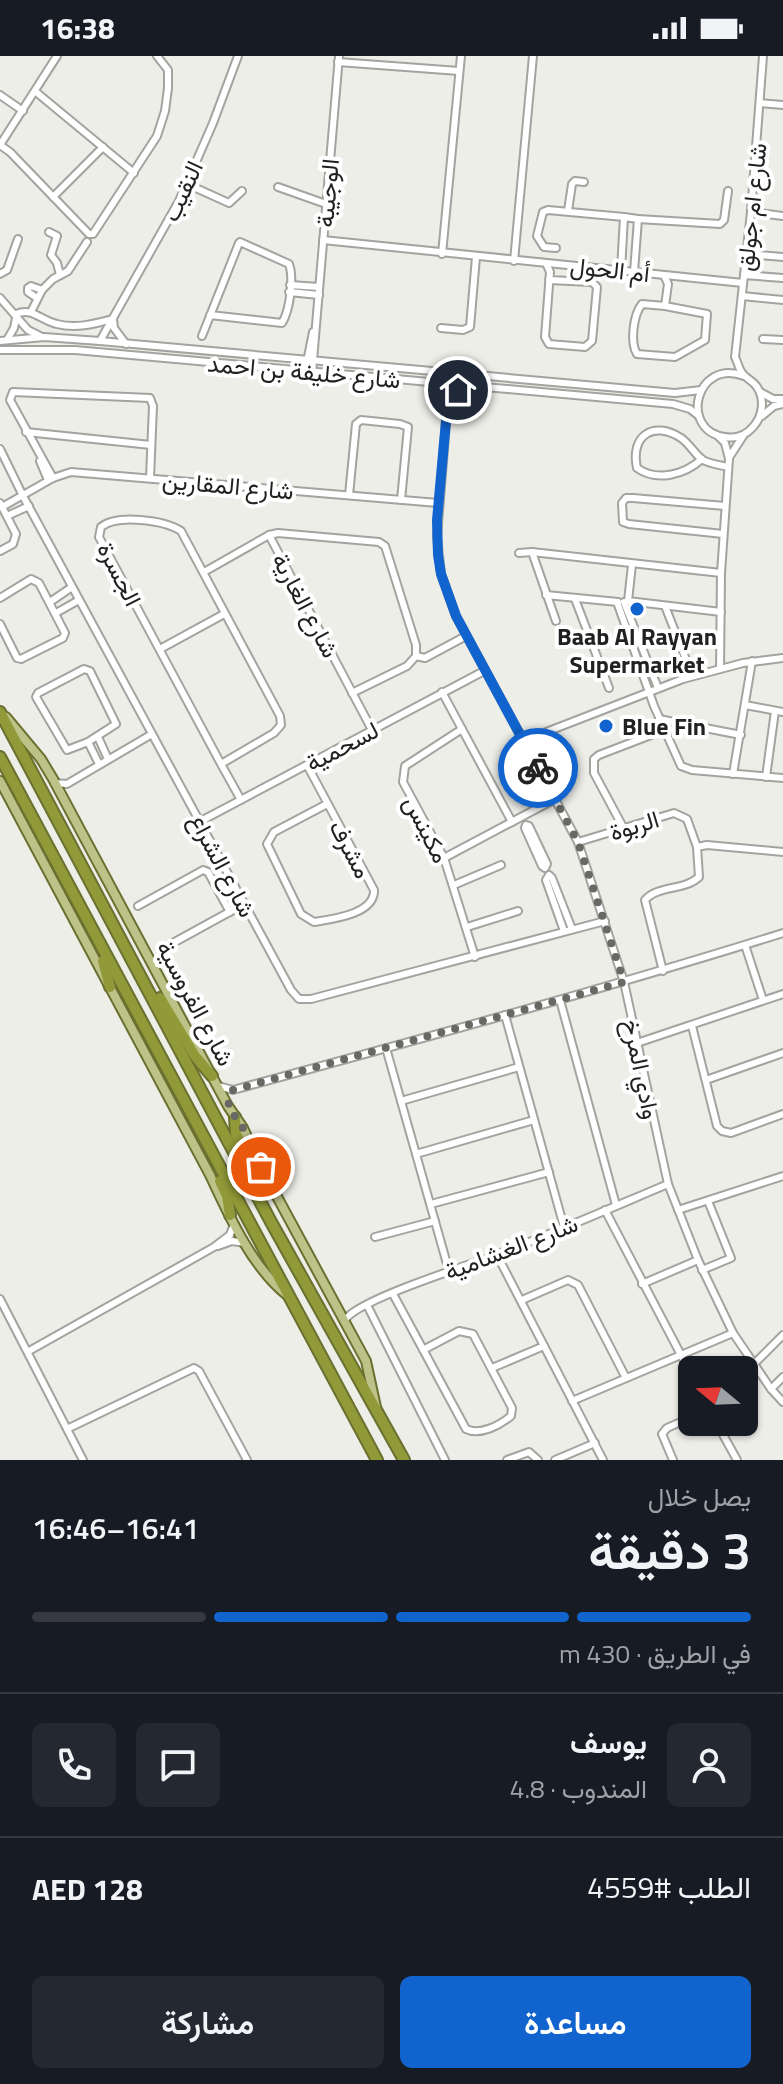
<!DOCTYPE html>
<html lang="ar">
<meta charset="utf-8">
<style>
body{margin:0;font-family:"Titillium Web",Vazirmatn,sans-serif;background:#242831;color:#f1f3f6;direction:rtl;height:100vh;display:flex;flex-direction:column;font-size:30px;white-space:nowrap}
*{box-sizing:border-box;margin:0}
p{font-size:26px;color:#9ea1a6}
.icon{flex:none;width:44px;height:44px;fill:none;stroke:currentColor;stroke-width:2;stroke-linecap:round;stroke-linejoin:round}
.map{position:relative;height:1404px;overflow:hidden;direction:ltr}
.side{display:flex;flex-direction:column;background:#171b24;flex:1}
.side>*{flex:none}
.needle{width:52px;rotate:289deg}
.buttons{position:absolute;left:678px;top:1300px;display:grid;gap:16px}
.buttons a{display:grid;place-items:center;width:80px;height:80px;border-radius:12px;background:#171b24;box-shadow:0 2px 6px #0004;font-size:40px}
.pin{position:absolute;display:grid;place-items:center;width:68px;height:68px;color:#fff;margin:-34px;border:4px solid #fff;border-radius:50%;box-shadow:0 2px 8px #0007}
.courier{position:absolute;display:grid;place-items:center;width:80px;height:80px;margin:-40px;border:6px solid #1163cd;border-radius:50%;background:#fff;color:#222;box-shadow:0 2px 10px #0007}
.summary em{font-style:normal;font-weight:600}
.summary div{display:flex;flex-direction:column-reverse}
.summary{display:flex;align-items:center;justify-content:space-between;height:136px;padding:0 32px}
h1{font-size:52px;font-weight:600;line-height:60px}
.bar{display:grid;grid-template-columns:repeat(4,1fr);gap:12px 8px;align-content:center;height:96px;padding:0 32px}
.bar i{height:10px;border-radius:6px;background:#363941}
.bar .on{background:#1163cd}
.bar p{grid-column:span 4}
.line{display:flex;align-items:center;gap:20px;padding:0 32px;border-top:2px solid #363941}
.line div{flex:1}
.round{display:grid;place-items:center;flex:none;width:84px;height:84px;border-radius:12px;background:#242831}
.button{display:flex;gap:16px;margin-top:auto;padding:16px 32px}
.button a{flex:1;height:92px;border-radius:12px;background:#1163cd;color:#fff;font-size:32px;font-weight:600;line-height:92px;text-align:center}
.button a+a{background:#242831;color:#f1f3f6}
.status{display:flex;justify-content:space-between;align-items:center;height:56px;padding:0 40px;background:#171b24;direction:ltr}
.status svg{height:22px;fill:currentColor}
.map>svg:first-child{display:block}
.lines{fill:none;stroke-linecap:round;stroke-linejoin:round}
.minor-casing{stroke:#a3a49f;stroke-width:10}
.major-casing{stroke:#6a702f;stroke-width:12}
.highway-casing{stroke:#6a702f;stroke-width:14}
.minor{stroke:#fff;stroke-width:6}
.major{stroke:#bdc288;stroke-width:8}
.highway{stroke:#919a38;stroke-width:10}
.done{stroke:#686965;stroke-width:8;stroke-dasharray:0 14.4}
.route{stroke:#1163cd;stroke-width:10}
.poi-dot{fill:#1163cd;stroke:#fff;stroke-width:3}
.labels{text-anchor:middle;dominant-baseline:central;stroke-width:8;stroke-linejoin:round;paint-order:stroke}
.street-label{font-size:24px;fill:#21211f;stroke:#fff}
.poi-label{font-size:24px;font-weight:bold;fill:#21211f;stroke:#fff}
</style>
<div class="status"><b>16:38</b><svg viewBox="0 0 49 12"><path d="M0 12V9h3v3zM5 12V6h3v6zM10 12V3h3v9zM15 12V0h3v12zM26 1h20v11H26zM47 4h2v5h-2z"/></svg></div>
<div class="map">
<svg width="783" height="1404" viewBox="0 0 783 1404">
<rect width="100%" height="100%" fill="#edeee8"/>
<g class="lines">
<g class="minor-casing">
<g id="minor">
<polyline points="338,6 459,15"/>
<polyline points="36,36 134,117"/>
<polyline points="0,39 23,55"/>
<polyline points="760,47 783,49"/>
<polyline points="0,89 10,96 89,178 93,178 157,80 165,55 168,32 168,14 157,0"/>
<polyline points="0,89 57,0"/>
<polyline points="187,128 229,147 242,135"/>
<polyline points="278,131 326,148"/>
<polyline points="53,141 103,91"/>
<polyline points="568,155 572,128 575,125 584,126"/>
<polyline points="751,156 783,160"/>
<polyline points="638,163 720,168 724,164 728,135"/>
<polyline points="49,176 57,180 51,199 57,207 60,219"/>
<polyline points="323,184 743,227"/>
<polyline points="556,192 544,191 537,180 543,156 548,154 624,161"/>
<polyline points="442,198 461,0"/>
<polyline points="746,198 783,201"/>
<polyline points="514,205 533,0"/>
<polyline points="546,207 550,216 545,281 549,288 585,291 592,285 597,231 592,226 549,224"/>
<polyline points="621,214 624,161 638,163 634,216"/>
<polyline points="0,218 7,214 18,183"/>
<path d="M664,219L668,228L665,250L642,248C633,259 630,287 637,298L675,301L705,284L707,258L665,250"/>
<polyline points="744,219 783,222"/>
<polyline points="290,229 319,231"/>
<polyline points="289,236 319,239"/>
<polyline points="742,240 783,244"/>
<polyline points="0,242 28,274 40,280"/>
<polyline points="37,242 28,236 28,232 31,230 42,234"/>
<polyline points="31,256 42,234 53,223 68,215 87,186"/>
<path d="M16,258C33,251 41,265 57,268C76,273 94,268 113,263"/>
<polyline points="113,263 114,272 126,288"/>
<polyline points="441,272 463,274 470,271 476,201"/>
<path d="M202,280L239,187L240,186L289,208C294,222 290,254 282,267L210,259"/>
<polyline points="763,283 783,284"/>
<polyline points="7,284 14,272 16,262"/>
<polyline points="0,285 44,281 100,285 675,337 701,334"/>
<polyline points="100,285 179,145 213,67 238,0"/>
<polyline points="0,294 75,294 673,348 690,353 699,360"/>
<polyline points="305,316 313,276"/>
<polyline points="312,316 339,0"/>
<path d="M744,320C695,302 679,375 725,381C736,383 746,379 753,371C763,360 765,343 757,331C753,325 747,323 743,318C739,314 738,307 735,301L751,156L763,0"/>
<polyline points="431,327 440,335 446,350"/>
<path d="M473,330C458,332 450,339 447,354L437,481L441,518L456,560L578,786L624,926L668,1128L698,1204L733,1277L771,1333L783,1346"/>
<polyline points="760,336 773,343 783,343"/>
<polyline points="762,360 774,350 783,348"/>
<polyline points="26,376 151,389"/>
<polyline points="718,380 725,387 729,403 721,517 720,613"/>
<polyline points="0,393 23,440 291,934 299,943 311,943 605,865"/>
<polyline points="730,400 743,380"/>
<path d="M702,403C684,419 657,426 637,412C630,380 653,364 681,382C690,388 695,399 703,404C710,408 720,409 728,411"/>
<polyline points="40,405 48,424"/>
<polyline points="53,422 10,344 13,336 150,342 153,350 150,422"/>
<polyline points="349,439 356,368 361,364 400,368 408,371 401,444"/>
<polyline points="0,447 16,478 13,488 0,495"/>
<polyline points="2,451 53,422 71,416 438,447"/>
<polyline points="7,460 29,450"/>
<polyline points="723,478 629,468 623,466 622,447 626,442 633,442 725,450"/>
<polyline points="269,479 372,674"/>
<polyline points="532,496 556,565"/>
<polyline points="519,497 532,496 721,517"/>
<polyline points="632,509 628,545 721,556"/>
<polyline points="204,516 269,479 278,477 379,486 385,490 416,589 416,600 407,610 352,637"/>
<polyline points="546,539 618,546"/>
<polyline points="0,542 31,523 39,527 65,577 63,582 21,603 17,602 0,568"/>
<polyline points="575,543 609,632"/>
<polyline points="50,546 72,531"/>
<polyline points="617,546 654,650 681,710 692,714 783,722"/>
<polyline points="624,546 658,632"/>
<polyline points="665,550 687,606"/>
<polyline points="56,557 79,544"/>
<polyline points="160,593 224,558"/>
<polyline points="416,600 425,602 466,580"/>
<polygon points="84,613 90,615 116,668 88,686 67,694 36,641 38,637"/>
<polyline points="442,636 512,766"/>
<polyline points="745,649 783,656"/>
<polyline points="659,663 741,679"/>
<polyline points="462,673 405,710 403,726 444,802 475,901"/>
<polyline points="98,681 108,703"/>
<polyline points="523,685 683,623 743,607 783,602"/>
<polyline points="88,686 99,708"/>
<path d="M221,708L274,677L281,669L280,660L181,475C164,464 117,458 101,471L99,481L221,708L241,744"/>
<path d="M307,709L374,834C375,858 333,863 314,866L301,858L267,788L274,776L327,748"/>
<polyline points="733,718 752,605"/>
<polyline points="766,721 775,655"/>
<polyline points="55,727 67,728 152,678"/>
<polyline points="199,766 484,615"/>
<polygon points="526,769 529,770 547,808 545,812 542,810 525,772"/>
<polyline points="623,771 594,717 594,703 599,699 664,674"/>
<path d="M578,786L674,757L687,763L697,791L699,821C684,835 658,829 645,844L663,915"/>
<polyline points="697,791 707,789 783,796"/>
<polyline points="444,802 555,743"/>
<polyline points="454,829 501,809"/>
<polyline points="138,850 203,814 208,816 230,856"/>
<polyline points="467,871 518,855"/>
<polyline points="564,875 546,824 549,819 552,822 572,873"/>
<polyline points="745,889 763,944"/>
<polyline points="162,893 244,848"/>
<polyline points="560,944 616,1149"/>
<polyline points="505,959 564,1171"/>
<polyline points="692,970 717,1070 722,1075 731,1077 783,1058"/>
<polyline points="637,987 783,938"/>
<polyline points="386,992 449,1215"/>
<polyline points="706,1024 783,997"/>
<path d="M218,1030L233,1034C417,984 601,934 783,877"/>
<polyline points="401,1045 519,1011"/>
<polyline points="416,1098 534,1064"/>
<polyline points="431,1148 549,1116"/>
<polyline points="605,1154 692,1320"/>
<polyline points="678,1154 783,1120"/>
<polyline points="375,1181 435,1165"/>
<polyline points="218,1190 232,1185 245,1187"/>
<polyline points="497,1199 603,1404"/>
<polyline points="702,1214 731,1202 708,1145"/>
<polyline points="642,1228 698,1204"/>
<path d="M393,1238L466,1373C480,1380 500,1369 511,1360L512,1352L473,1278L459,1275L423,1294"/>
<polyline points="0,1243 83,1404"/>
<polyline points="522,1244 568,1224 578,1229 626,1322"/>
<polyline points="367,1249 445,1404"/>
<path d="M345,1264C357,1244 469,1209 496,1199C554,1177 611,1152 668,1128"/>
<polyline points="29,1295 214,1191 230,1179 234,1168"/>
<polyline points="754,1308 783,1279"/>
<polyline points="492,1312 544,1290"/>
<polyline points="771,1333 783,1321"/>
<polyline points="572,1345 733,1277"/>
<polyline points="716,1366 737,1404"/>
<polyline points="69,1372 194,1312 199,1315 247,1404"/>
<polyline points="507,1404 529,1396 538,1404"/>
<polyline points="555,1404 595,1387"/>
<polyline points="673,1404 662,1378 667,1372 692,1361"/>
</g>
</g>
<g class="major-casing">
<g id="major">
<polyline points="6,661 41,703 53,723 228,1050 243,1072 261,1111 366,1305 376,1351"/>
<path d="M0,725L210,1119C229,1160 252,1211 287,1239"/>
</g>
</g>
<g class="highway-casing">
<g id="highway">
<polyline points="0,656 271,1166 404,1404"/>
<polyline points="0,701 377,1404"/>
<polyline points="103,905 110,931"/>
<polyline points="160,942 195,1000 212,1020"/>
<polyline points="235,1061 236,1078 256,1124"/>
<polyline points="220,1125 227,1140 230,1159"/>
</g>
</g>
<use href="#minor" class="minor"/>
<use href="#major" class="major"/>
<use href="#highway" class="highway"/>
</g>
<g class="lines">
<polyline class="done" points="261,1111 243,1072 228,1050 233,1034 624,926 578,786 538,712"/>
<polyline class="route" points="458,334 453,339 447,354 437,464 438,499 441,518 456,560 538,712"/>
</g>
<g class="poi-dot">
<circle cx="637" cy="553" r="8"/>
<circle cx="606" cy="670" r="8"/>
</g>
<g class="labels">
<g class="street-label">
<text transform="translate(182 135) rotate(-65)">النقيب</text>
<text transform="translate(327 137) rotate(-85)">الوجيبة</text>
<text transform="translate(751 151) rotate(-84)">شارع ام جولق</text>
<text transform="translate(610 213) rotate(6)">أم الحول</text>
<text transform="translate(304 315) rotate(5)">شارع خليفة بن احمد</text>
<text transform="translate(228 429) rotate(5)">شارع المقارين</text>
<text transform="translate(120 518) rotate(63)">الجسرة</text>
<text transform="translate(306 549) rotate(62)">شارع الغارية</text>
<text transform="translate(342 690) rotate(-28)">لسحمية</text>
<text transform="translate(634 769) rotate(-17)">الربوة</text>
<text transform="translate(427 773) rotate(63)">مكينس</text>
<text transform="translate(351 793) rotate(62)">مشرف</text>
<text transform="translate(223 809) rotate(62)">شارع الشراع</text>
<text transform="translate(196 947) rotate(62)">شارع الفروسية</text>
<text transform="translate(642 1013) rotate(78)">وادي المرخ</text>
<text transform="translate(511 1191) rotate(-21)">شارع الغشامية</text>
</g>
<g class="poi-label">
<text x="637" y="580">Baab Al Rayyan<tspan x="637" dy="28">Supermarket</tspan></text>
<text x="622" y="670" text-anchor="start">Blue Fin</text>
</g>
</g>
</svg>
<div class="buttons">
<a><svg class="needle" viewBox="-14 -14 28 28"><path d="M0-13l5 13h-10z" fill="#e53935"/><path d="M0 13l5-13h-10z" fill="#9ea1a6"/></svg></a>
</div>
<div class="pin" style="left:261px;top:1111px;background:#ea580c"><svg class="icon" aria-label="bag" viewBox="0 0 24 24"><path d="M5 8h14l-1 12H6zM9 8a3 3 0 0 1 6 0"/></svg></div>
<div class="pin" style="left:458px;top:334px;background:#1f2937"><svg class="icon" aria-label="home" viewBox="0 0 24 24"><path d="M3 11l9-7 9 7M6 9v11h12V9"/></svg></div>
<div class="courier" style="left:538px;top:712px"><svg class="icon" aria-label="bike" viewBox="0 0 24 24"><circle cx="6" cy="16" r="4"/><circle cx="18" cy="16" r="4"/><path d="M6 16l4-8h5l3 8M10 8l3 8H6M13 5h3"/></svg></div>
</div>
<section class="side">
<div class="summary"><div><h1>3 دقيقة</h1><p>يصل خلال</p></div><em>16:41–16:46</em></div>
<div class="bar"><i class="on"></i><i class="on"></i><i class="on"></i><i></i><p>في الطريق · 430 m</p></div>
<div class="line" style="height:144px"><a class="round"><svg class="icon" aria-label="person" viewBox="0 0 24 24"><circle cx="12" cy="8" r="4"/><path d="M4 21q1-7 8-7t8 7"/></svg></a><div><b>يوسف</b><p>المندوب · 4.8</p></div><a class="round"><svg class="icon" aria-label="chat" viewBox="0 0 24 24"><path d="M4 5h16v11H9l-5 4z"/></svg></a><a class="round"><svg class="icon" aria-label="phone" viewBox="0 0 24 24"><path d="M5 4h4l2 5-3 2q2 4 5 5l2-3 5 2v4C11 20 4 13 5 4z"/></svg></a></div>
<div class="line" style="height:104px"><div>الطلب #4559</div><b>AED 128</b></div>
<div class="button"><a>مساعدة</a><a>مشاركة</a></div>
</section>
